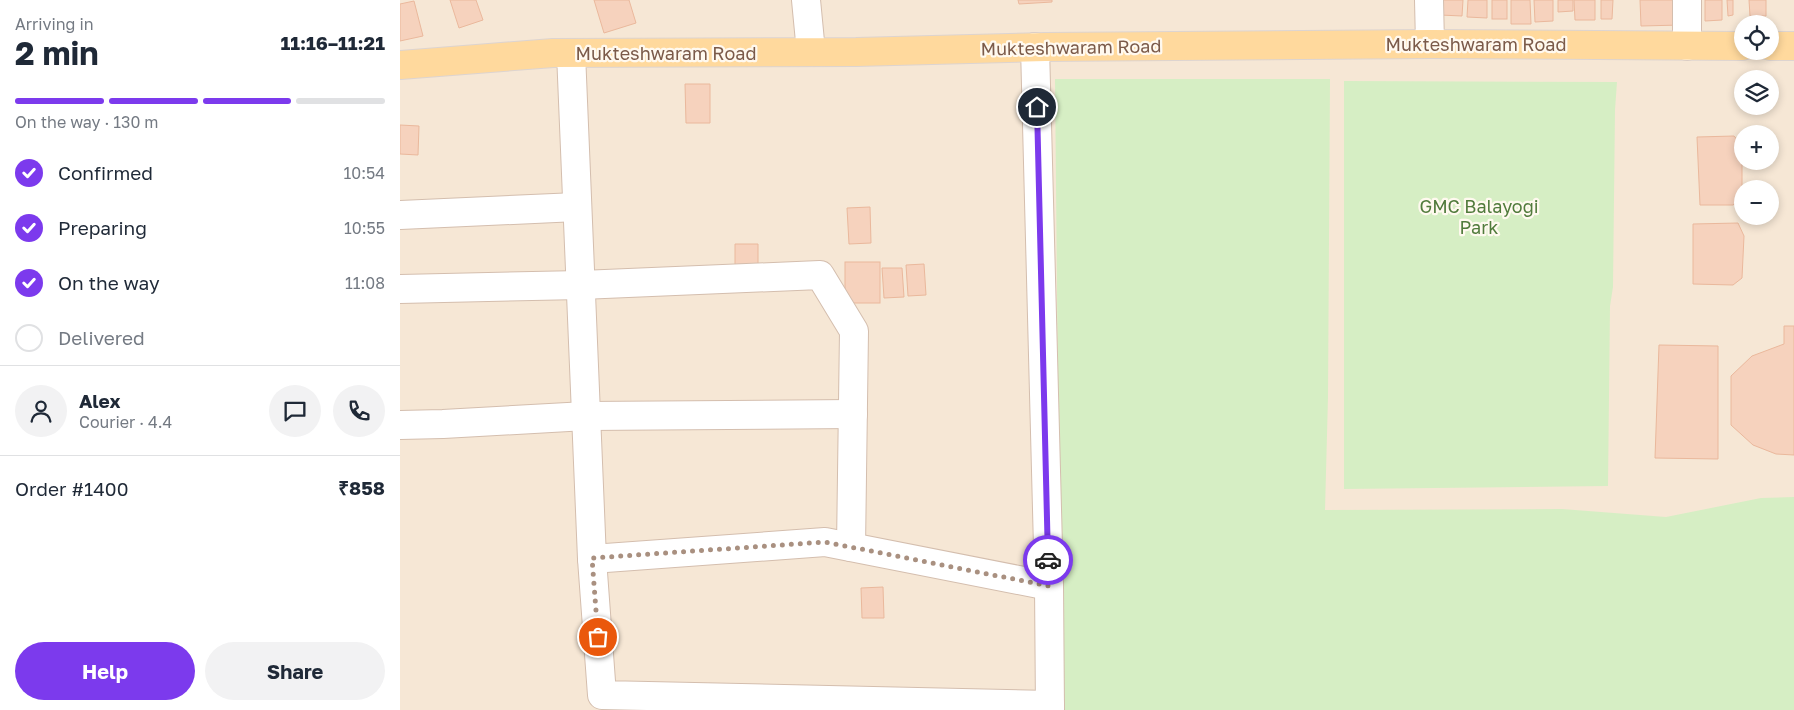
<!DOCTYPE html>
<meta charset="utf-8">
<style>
body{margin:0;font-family:"Golos Text",sans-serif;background:#f2f2f3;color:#1f2937;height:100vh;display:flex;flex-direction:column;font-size:19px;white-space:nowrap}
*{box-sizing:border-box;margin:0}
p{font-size:16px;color:#747a83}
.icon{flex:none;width:28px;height:28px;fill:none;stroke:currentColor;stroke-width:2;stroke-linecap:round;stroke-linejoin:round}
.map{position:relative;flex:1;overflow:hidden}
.details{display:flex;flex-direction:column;background:#fff;width:400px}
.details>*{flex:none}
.buttons{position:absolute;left:1334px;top:15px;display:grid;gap:10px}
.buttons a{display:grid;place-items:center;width:45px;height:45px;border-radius:50%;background:#fff;box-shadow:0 2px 8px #0003;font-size:25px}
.pin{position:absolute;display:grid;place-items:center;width:42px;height:42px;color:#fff;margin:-21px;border:2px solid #fff;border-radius:50%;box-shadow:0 1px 5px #0007}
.courier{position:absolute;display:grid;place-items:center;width:50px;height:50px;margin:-25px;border:4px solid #7c3aed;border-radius:50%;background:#fff;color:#222;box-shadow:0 1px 6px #0007}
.summary em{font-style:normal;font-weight:700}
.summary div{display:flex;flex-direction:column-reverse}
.summary{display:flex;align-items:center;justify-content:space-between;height:85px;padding:0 15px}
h1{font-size:32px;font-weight:700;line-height:38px}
.bar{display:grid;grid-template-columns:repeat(4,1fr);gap:8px 5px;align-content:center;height:60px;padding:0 15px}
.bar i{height:6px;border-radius:4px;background:#e0e1e3}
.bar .current{background:#7c3aed}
.bar p{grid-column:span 4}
.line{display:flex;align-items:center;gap:12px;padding:0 15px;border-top:1px solid #e0e1e3}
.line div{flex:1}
.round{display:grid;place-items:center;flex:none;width:52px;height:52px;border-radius:26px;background:#f2f2f3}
ol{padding:0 15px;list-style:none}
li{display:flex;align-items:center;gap:15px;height:55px}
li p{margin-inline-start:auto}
li .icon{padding:5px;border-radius:50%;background:#7c3aed;color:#fff;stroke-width:4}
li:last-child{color:#747a83}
li i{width:28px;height:28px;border:2px solid #e0e1e3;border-radius:50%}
.action{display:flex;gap:10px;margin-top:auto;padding:10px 15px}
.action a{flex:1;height:58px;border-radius:30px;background:#7c3aed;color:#fff;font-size:20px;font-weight:700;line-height:58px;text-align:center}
.action a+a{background:#f2f2f3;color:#1f2937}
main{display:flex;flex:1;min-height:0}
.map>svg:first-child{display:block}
.residential{fill:#f6e7d5;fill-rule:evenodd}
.green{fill:#d6eec4}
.building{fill:#f6d2bd;stroke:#eab89c}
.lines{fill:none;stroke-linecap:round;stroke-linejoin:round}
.minor-casing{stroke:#d4beae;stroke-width:30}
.major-casing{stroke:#ddd4d0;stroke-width:30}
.minor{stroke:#fff;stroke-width:28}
.major{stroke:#ffd99d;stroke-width:28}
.done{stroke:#a99080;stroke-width:5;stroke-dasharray:0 9}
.route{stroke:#7c3aed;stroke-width:6}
.labels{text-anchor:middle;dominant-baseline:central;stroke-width:4.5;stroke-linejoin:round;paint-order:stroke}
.street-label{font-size:18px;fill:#7b5a49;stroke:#fff9ef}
.park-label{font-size:18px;fill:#517b3c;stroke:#fff9ef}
</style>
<main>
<section class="details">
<div class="summary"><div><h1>2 min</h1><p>Arriving in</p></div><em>11:16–11:21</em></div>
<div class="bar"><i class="current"></i><i class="current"></i><i class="current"></i><i></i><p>On the way · 130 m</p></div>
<ol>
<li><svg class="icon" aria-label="check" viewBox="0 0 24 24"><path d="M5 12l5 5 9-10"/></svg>Confirmed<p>10:54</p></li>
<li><svg class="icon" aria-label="check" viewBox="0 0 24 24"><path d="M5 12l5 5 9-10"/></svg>Preparing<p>10:55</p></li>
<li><svg class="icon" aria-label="check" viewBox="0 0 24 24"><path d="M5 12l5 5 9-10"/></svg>On the way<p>11:08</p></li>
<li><i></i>Delivered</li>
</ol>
<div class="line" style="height:90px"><a class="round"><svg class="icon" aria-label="person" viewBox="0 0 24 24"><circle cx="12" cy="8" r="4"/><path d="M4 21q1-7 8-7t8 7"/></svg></a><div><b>Alex</b><p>Courier · 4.4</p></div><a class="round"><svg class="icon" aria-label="chat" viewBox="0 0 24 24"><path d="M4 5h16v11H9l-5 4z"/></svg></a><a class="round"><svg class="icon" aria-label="phone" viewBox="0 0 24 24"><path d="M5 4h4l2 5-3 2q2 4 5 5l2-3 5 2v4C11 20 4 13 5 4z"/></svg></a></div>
<div class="line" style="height:65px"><div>Order #1400</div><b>₹858</b></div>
<div class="action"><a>Help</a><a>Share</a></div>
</section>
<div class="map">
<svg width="1394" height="710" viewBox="0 0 1394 710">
<rect width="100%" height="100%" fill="#fef5e7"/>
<path class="residential" d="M0,0H1394V710H0ZM1342,24H1370V51H1342ZM1342,79H1370V106H1342ZM1342,134H1370V161H1342ZM1342,189H1370V216H1342Z"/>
<g class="green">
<polygon points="655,79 930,79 928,397 925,510 1162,509 1266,517 1361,498 1394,497 1394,710 661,710"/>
<polygon points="944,81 1217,82 1215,110 1213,287 1210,306 1208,486 944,489"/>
</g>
<g class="building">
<polygon points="50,0 76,0 83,20 59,28"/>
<polygon points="194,0 229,0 236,23 204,33"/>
<polygon points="618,0 652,0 652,2 619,4"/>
<polygon points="1041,0 1063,0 1062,16 1040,15"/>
<polygon points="1068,0 1087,0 1087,18 1067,17"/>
<rect x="1092" y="0" width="15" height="19"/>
<polygon points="1111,0 1130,0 1131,24 1111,24"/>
<polygon points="1134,0 1153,0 1153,21 1135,22"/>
<polygon points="1158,0 1173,0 1173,11 1158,12"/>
<polygon points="1174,0 1195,0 1195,20 1175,20"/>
<polygon points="1201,0 1213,0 1212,19 1201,19"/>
<polygon points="1240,0 1280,0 1281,25 1241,26"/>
<polygon points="1305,0 1322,0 1322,20 1305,21"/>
<polygon points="1327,0 1333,0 1333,15 1328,16"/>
<polygon points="1349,0 1366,0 1366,16 1350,16"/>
<polygon points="14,1 23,36 0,41 0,4"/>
<polygon points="285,84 310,84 310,123 286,123"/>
<polygon points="0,125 19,126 18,155 0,154"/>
<polygon points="1334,136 1342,145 1342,198 1333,205 1300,205 1297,137"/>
<polygon points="470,207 471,243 449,244 447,208"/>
<polygon points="1338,223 1344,236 1342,278 1333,285 1293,284 1293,224"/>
<polygon points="335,244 358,244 358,272 335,271"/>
<rect x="445" y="262" width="35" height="41"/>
<polygon points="524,264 526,295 508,296 506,265"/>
<polygon points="482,268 502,268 504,297 484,298"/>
<polygon points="1384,326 1394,326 1394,455 1376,454 1353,445 1331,425 1331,376 1352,356 1384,344"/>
<polygon points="1259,345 1318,346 1318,459 1255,458"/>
<polygon points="483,587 484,618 462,618 461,588"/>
</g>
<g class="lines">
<g class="minor-casing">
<g id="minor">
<polyline points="406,0 411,52"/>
<polyline points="1029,0 1030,44"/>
<polyline points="1287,0 1287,46"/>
<polyline points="635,47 649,586 650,710"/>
<polyline points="171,53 192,559 425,542 649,586"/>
<polyline points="0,215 177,207"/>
<polyline points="0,289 181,285 420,275 454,331 451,547"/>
<polyline points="0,425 43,424 186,416 453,414"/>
<polyline points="192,559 202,695 650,705"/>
</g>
</g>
<g class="major-casing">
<g id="major">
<polyline points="1370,46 1394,46"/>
<polyline points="0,65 153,53 456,52 645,47 1030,44 1342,46"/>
</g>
</g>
<use href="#minor" class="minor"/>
<use href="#major" class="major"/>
</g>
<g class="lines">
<polyline class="done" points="198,637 192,558 425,542 649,586 648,560"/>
<polyline class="route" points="637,107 648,560"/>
</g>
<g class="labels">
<g class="street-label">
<text x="1076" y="44">Mukteshwaram Road</text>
<text transform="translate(671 47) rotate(-1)">Mukteshwaram Road</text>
<text x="266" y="53">Mukteshwaram Road</text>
</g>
<g class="park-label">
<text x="1079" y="206">GMC Balayogi<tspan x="1079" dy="21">Park</tspan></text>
</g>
</g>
</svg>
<div class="buttons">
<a><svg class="icon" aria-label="locate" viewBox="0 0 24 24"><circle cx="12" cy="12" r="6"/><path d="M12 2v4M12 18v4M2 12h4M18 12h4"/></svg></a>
<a><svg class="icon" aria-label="layers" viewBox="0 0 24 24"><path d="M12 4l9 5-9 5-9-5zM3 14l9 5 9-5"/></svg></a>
<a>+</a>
<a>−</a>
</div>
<div class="pin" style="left:198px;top:637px;background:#ea580c"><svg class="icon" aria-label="bag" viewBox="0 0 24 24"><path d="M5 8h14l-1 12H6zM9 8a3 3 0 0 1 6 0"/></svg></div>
<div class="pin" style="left:637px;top:107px;background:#1f2937"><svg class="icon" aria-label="home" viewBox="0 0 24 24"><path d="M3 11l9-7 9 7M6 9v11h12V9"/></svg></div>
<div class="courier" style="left:648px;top:560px"><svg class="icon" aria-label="car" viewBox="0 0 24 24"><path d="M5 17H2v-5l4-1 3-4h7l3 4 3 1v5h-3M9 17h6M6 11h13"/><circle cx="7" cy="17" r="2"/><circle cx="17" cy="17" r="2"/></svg></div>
</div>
</main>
